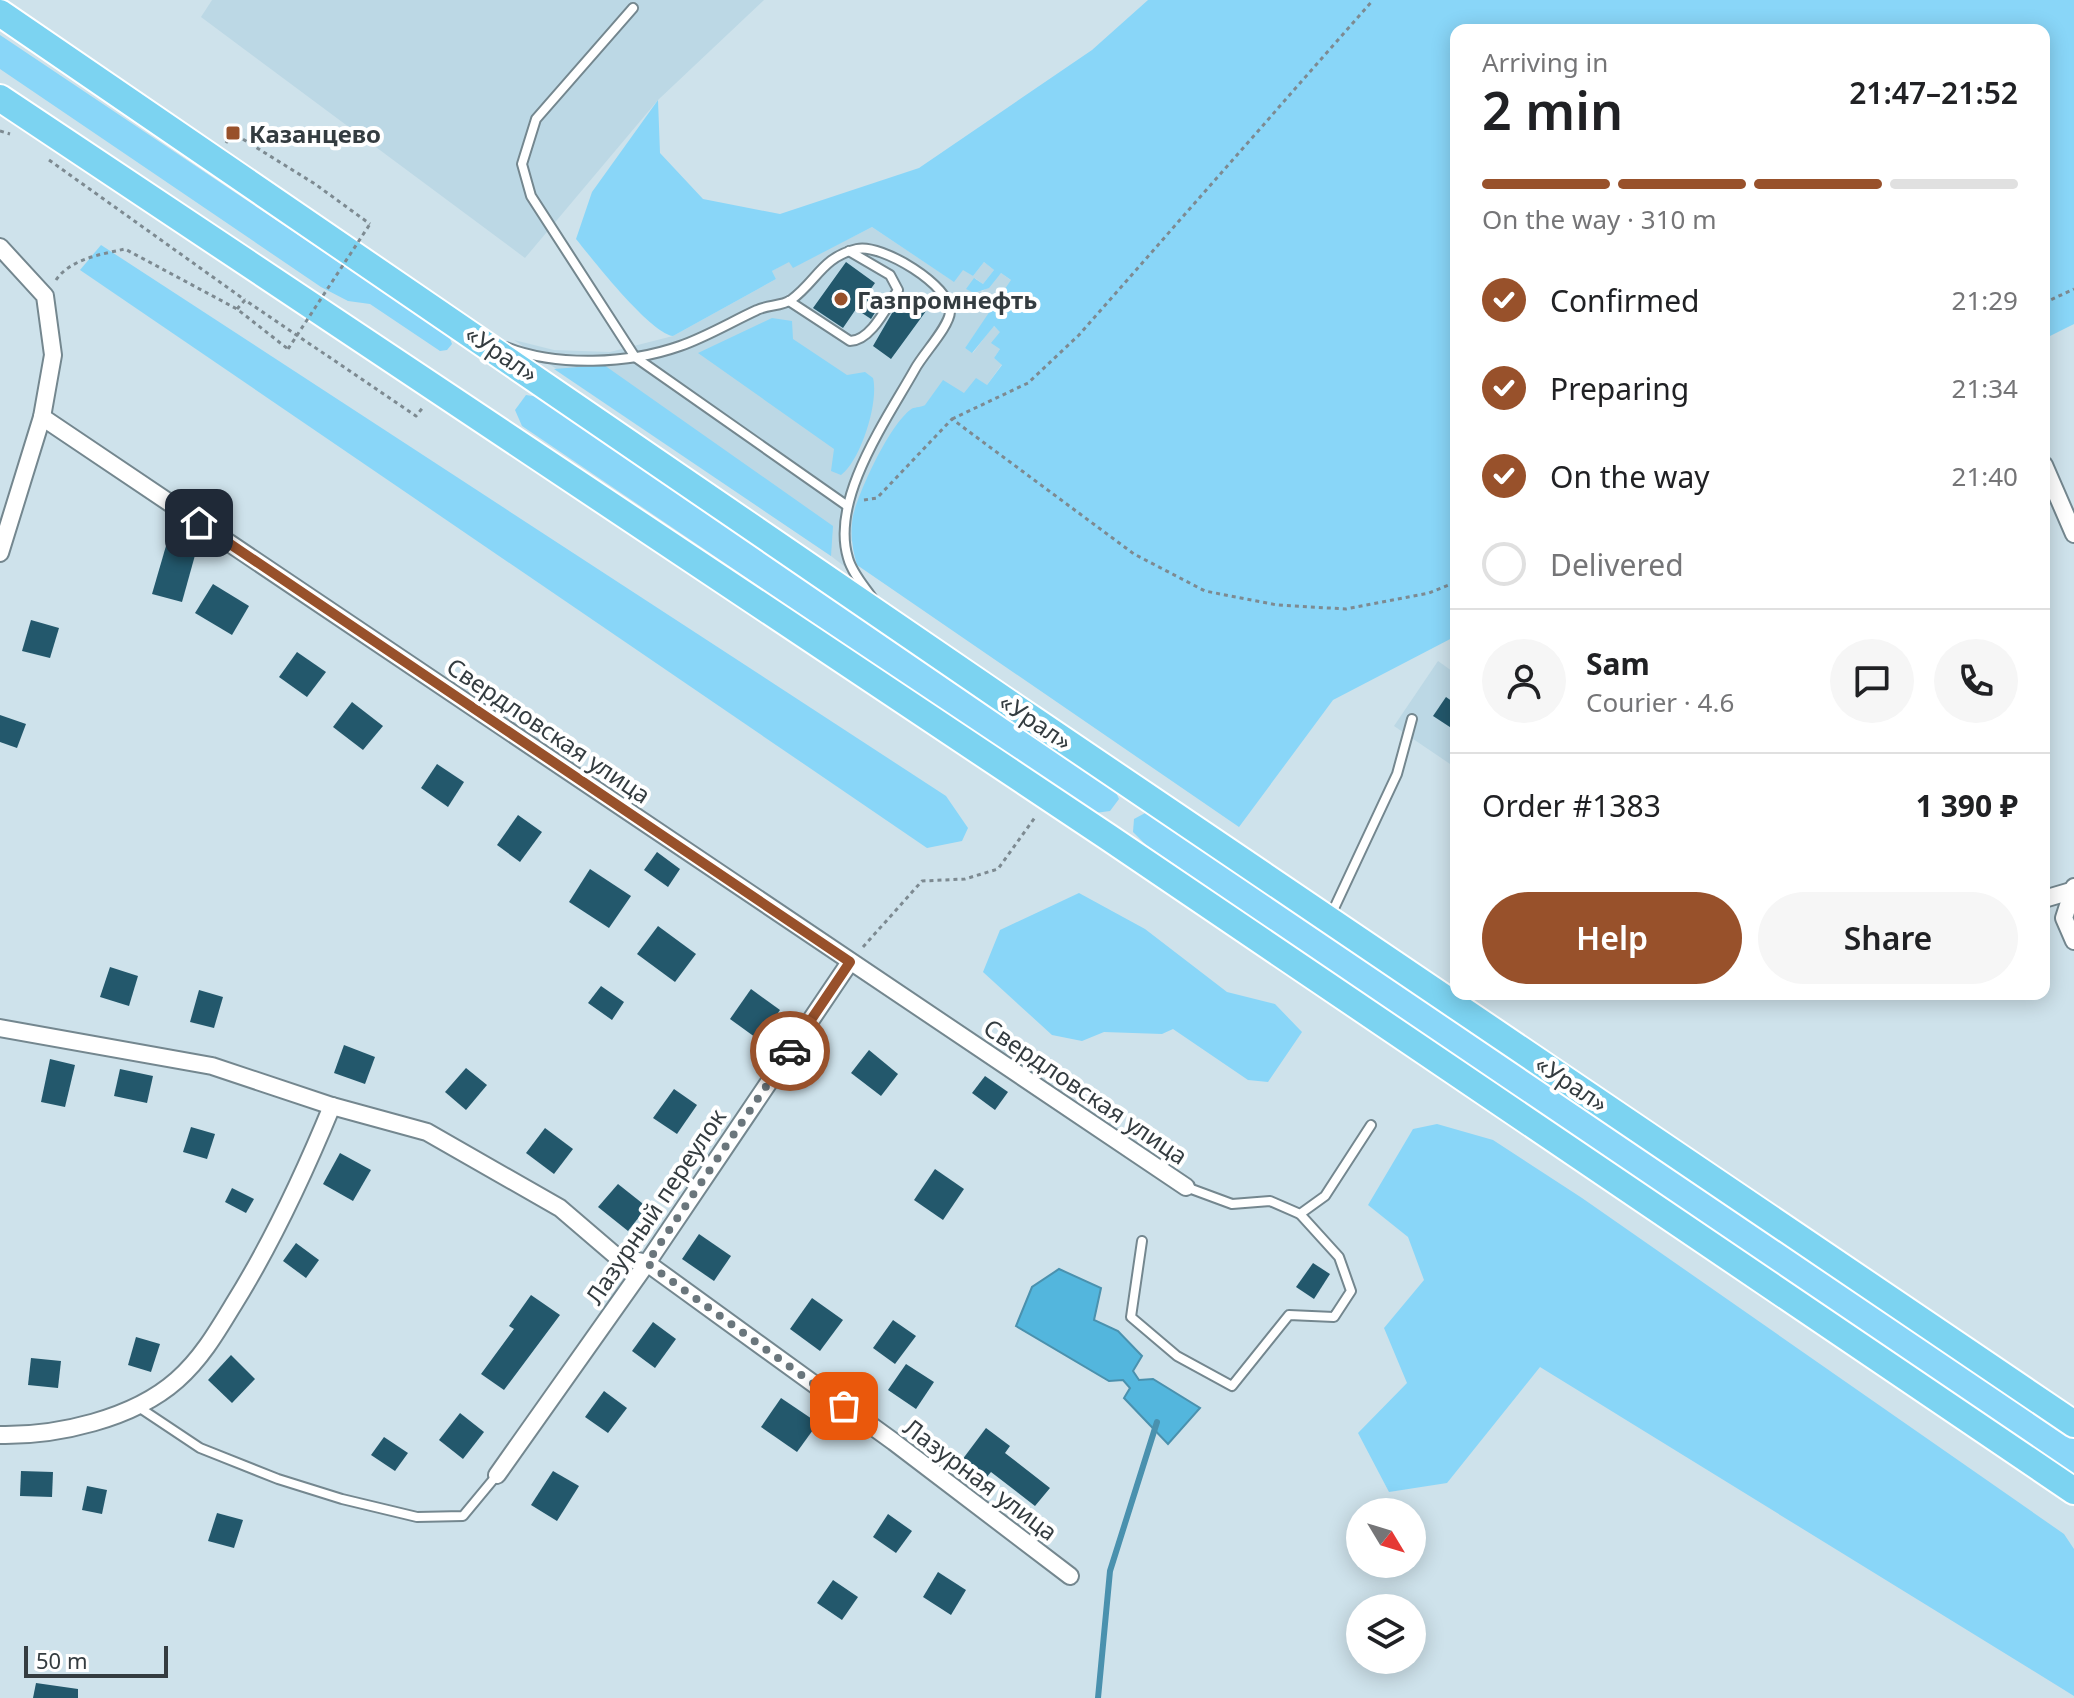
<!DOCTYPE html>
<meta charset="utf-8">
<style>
body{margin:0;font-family:"Noto Sans",sans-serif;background:#f6f6f6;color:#202124;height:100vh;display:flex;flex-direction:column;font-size:30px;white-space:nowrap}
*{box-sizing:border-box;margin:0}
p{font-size:26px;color:#757577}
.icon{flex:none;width:44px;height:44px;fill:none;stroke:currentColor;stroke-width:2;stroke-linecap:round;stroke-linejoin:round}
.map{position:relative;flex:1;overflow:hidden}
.details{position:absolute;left:1450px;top:24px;width:600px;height:976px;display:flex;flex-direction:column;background:#fff;border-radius:16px;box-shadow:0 4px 20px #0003}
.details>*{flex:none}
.needle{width:52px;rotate:128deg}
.fabs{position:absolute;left:1346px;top:1498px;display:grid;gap:16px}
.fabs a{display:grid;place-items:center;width:80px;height:80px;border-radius:50%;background:#fff;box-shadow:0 4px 20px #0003;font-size:40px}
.scale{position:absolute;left:24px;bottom:20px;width:144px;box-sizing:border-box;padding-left:8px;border:4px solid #343c40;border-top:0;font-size:22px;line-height:28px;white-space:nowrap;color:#343c40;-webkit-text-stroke:6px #fff;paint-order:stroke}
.pin{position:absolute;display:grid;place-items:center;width:68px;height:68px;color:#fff;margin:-34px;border-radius:16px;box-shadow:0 4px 12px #0006}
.courier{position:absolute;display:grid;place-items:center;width:80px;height:80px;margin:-40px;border:6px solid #98512b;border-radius:50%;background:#fff;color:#222;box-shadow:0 2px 10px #0007}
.summary em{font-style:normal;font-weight:600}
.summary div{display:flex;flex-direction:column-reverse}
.summary{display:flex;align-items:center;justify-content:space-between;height:136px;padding:0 32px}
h1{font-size:52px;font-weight:600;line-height:60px}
.bar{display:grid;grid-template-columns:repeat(4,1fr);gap:12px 8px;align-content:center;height:96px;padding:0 32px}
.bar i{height:10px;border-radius:6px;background:#e0e0e0}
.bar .on{background:#98512b}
.bar p{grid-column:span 4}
.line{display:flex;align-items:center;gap:20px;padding:0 32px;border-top:2px solid #e0e0e0}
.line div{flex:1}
.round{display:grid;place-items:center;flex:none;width:84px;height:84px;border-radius:42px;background:#f6f6f6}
ol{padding:0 32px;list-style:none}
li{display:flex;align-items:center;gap:24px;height:88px}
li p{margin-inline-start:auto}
li .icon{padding:8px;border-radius:50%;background:#98512b;color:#fff;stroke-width:4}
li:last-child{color:#757577}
li i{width:44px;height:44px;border:4px solid #e0e0e0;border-radius:50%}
.primary-button{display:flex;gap:16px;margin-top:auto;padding:16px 32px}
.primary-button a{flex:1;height:92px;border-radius:48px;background:#98512b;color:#fff;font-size:32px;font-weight:600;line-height:92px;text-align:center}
.primary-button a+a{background:#f6f6f6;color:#202124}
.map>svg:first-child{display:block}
.built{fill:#bcd8e5}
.green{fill:#89d6f8}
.water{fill:#53b6dd;stroke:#4a91ae;stroke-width:2}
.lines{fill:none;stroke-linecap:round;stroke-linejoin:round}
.stream{stroke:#4a91ae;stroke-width:6}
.building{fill:#23586c}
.service-casing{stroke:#74878f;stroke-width:12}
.minor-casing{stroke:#74878f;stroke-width:20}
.primary-casing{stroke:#fff;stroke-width:30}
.path{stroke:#7d8a91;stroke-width:3;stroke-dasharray:4 4;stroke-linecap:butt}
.service{stroke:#fff;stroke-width:8}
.minor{stroke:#fff;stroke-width:16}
.primary{stroke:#7cd3f1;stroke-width:26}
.path-bridge{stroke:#7d8a91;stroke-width:3;stroke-dasharray:4 4;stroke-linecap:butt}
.done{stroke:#6a767c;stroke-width:8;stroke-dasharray:0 14.4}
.route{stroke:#98512b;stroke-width:10}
.poi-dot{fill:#98512b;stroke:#fff;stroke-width:3}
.labels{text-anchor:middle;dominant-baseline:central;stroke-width:8;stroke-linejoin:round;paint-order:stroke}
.poi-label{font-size:24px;font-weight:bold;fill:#343c40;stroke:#fff;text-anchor:start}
.street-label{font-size:24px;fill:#343c40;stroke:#fff}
</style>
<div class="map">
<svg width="2074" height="1698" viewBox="0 0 2074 1698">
<rect width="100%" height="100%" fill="#cee2eb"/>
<g class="built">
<polygon points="212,0 764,0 658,100 525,258 201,17"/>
<polygon points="872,227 953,281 963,269 973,276 984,262 994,270 983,284 975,278 982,292 1001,273 1012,281 965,348 973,353 993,326 1000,331 1000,349 994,358 1002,364 987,385 964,394 943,381 925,406 850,544 857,565 870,586 831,556 514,340 554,350 610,352 673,336 776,279 772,271 789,261 793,267"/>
<polygon points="1438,661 1456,674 1456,768 1394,726"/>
</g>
<g class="green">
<path d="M1148,0H2074V324L2044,339V30H1456V636L1333,700L1239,827L857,565C852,548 850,534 853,516C859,491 891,421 913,408C914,408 924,406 925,405L943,380L964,393L976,378L987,385L1002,365L994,358L1000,349L991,343L1000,332L994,326L972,353L965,348L1011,280L1001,273L989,288L974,293L966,289L974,278L983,284L994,270L984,262L973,276L963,270L954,282L872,227L793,268L789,262L772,271L776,279L673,336C650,333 593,260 576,239L592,192L658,100L660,153L703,199L780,214L919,168L1092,50Z"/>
<polygon points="0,35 449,336 452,344 447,350 440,351 370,304 348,301 321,287 0,69"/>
<polygon points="101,245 946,796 968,828 962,841 927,848 80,270"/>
<path d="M772,318L792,321L793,339L847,375L865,372L873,378C879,402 861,460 841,475L831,471L834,449L698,353Z"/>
<polygon points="604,365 833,526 831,556 554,369"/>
<polygon points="526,395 539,397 1113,786 1119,799 1110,811 1095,813 522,426 515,410"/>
<polygon points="1147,812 1165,821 2074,1439 2074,1476 1146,845 1133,832 1134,819"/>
<polygon points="1079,893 1145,929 1227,992 1275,1004 1302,1032 1268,1082 1248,1080 1173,1029 1162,1034 1104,1032 1082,1041 1052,1035 983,972 1000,930"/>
<polygon points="1437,1124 1493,1140 1582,1198 2064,1534 2074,1549 2074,1696 1540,1367 1447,1483 1389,1492 1358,1433 1407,1383 1384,1328 1424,1280 1408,1237 1368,1205 1413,1129"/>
</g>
<polygon class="water" points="1059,1269 1101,1288 1094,1320 1118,1331 1142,1356 1133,1371 1139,1380 1153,1379 1200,1408 1168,1444 1124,1398 1130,1388 1123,1380 1109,1381 1016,1326 1032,1287"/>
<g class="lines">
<polyline class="stream" points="1098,1698 1110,1571 1157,1422"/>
</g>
<g class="building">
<polygon points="846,262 875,283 870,290 883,300 871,319 856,309 843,328 813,308"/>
<polygon points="910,293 929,307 891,359 873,346 895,308 897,310"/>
<polygon points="168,539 197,548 182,602 152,594"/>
<polygon points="213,584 249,606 232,635 195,613"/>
<polygon points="31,620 59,628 50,658 22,651"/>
<polygon points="297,652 326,672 307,697 279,677"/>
<polygon points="1446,697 1456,704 1456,731 1433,716"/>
<polygon points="352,702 383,726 363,750 333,727"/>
<polygon points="0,715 26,724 17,748 0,742"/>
<polygon points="437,764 464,782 448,807 421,788"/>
<polygon points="518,815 542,832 520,862 497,845"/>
<polygon points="657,852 680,869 668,887 644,870"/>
<polygon points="590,869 631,896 609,928 569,902"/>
<polygon points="658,926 696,954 675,982 637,954"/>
<polygon points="110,967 138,976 129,1006 100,997"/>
<polygon points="601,986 624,1002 612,1020 588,1003"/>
<polygon points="751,989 780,1010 759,1040 730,1019"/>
<polygon points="199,990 223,997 214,1028 190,1022"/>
<polygon points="344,1045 375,1057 365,1084 334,1073"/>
<polygon points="869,1050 898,1074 881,1096 851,1073"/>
<polygon points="50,1059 75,1065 65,1107 41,1102"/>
<polygon points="466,1068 487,1085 466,1110 445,1092"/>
<polygon points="120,1069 153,1076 147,1103 114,1096"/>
<polygon points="985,1076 1008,1092 995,1110 972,1093"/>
<polygon points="674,1089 697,1105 677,1134 653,1118"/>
<polygon points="191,1127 215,1134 207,1159 183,1152"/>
<polygon points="545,1128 573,1149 554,1174 526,1153"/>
<polygon points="340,1153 371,1170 353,1201 323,1184"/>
<polygon points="935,1169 964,1189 943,1220 914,1200"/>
<polygon points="618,1184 647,1207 628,1231 598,1207"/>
<polygon points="232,1188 254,1199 246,1213 225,1202"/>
<polygon points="699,1234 731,1256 714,1281 682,1259"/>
<polygon points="296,1243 319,1260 306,1278 283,1261"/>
<polygon points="1313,1263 1330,1274 1314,1299 1296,1287"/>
<polygon points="531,1295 560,1315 504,1390 481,1374 514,1329 509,1326"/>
<polygon points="812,1298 843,1320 820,1351 790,1329"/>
<polygon points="893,1320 916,1336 895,1364 873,1348"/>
<polygon points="653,1322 676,1339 655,1368 632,1351"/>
<polygon points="136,1337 160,1344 151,1372 128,1365"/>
<polygon points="231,1355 255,1379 232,1403 208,1380"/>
<polygon points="31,1358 61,1361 58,1388 28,1385"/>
<polygon points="906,1364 934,1382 916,1409 888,1390"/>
<polygon points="604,1391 627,1408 608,1433 585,1417"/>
<polygon points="781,1398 818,1423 797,1452 761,1427"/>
<polygon points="460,1413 484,1432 463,1459 439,1440"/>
<polygon points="986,1428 1010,1446 1005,1453 1050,1488 1035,1506 991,1472 986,1478 962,1460"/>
<polygon points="384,1437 408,1453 395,1471 371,1455"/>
<polygon points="21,1471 53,1472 52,1497 20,1496"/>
<polygon points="553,1471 579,1486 557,1521 531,1505"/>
<polygon points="87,1486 107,1490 102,1514 82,1510"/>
<polygon points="217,1513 243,1520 234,1548 208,1541"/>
<polygon points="888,1514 912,1531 896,1553 873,1537"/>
<polygon points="938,1572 966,1590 951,1615 923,1597"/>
<polygon points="833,1580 858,1597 842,1620 817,1603"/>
<polygon points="36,1683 78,1689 78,1698 33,1698"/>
</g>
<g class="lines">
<g class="service-casing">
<g id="service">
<polyline points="633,8 536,119 522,164 531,196 635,357 846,505"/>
<path d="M789,301L850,341C871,341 887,306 898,290L890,275L849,251"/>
<path d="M506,347C557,367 629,364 680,346C706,337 731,322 757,310C767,305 782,306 791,300C817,281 822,257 857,249C881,243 952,286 950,312C949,327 923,354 915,369C887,419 830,499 848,558C852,573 865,587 873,599"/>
<polyline points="1330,917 1397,774 1412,719"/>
<polyline points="1186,1187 1232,1204 1270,1201 1300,1214 1325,1196 1371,1125"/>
<polyline points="1142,1241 1131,1317 1177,1356 1232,1386 1289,1315 1334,1317 1351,1291 1339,1257 1300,1214"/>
<polyline points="137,1406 200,1448 278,1479 342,1499 417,1517 463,1516 497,1475"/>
</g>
</g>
<g class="minor-casing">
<g id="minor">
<polyline points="0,247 45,296 53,355 42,417 0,553"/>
<polyline points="42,417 1186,1187"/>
<polyline points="2044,465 2074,534"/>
<polyline points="2074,887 2064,918 2074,941"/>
<polyline points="2044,899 2071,891"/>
<polyline points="0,1028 212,1066 332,1106 427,1132 560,1208 616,1256 647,1263 894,1442 1070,1576"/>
<path d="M0,1435C57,1436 133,1419 177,1380C202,1358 218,1330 235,1302C274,1239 304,1174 332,1106"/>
<polyline points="497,1475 647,1263 850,962"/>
</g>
</g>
<g class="primary-casing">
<g id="primary">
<polyline points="0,13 1019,710 2074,1424"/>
<polyline points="0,98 1108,837 2074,1491"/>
</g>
</g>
<g class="path">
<polyline points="0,131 10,134"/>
<polyline points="226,143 233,133 315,184 370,224"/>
<polyline points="49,160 245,300"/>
<path d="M56,280C70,259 102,254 125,249L237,309L288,349"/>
<polyline points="2044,303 2074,289"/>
<polyline points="237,309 245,300 416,416 424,406"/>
<polyline points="952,419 1028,383 1079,335 1373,0"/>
<polyline points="864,500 877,498 952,419 1134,554 1205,591 1277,605 1346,609 1429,593 1456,582"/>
<polyline points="863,947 922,881 965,879 998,869 1036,816"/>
</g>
<use href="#service" class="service"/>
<use href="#minor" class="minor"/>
<use href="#primary" class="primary"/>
<polyline class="path-bridge" points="288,349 370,224"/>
</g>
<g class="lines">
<polyline class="done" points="790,1051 647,1263 844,1406"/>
<polyline class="route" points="199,523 850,962 790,1051"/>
</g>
<g class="poi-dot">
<rect x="225" y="125" width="16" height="16" rx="4"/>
<circle cx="841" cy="299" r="8"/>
</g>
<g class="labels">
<g class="poi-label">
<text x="249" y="133">Казанцево</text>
<text x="857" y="299">Газпромнефть</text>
</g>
<g class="street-label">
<text transform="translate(502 353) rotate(34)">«Урал»</text>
<text transform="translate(1036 721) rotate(34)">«Урал»</text>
<text transform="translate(549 730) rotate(34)">Свердловская улица</text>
<text transform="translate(1572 1083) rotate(34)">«Урал»</text>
<text transform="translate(1086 1091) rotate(34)">Свердловская улица</text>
<text transform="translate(655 1206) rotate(-56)">Лазурный переулок</text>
<text transform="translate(981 1479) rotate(37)">Лазурная улица</text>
</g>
</g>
</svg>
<div class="fabs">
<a><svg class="needle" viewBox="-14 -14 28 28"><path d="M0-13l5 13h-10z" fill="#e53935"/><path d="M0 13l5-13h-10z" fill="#757577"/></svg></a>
<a><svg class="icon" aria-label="layers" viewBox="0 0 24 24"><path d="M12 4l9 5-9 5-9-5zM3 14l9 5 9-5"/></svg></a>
</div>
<div class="scale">50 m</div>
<div class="pin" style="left:844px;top:1406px;background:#ea580c"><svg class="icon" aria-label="bag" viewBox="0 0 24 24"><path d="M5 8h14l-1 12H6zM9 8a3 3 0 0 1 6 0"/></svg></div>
<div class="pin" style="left:199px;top:523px;background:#1f2937"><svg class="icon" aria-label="home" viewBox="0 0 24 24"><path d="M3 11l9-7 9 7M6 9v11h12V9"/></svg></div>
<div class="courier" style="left:790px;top:1051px"><svg class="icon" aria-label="car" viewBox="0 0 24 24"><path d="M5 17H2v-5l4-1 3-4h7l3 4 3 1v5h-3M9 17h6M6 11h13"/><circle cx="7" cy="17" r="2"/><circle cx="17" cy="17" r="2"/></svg></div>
<section class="details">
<div class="summary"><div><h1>2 min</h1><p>Arriving in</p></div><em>21:47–21:52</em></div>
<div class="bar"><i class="on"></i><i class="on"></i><i class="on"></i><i></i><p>On the way · 310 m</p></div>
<ol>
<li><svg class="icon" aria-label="check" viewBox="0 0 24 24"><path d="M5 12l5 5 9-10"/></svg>Confirmed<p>21:29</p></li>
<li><svg class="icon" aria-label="check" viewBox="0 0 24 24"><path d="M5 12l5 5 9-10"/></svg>Preparing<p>21:34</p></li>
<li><svg class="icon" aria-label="check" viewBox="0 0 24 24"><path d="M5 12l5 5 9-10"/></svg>On the way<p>21:40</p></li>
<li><i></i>Delivered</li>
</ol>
<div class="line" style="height:144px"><a class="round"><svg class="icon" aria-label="person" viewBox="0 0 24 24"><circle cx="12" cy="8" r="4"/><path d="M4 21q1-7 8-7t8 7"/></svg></a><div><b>Sam</b><p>Courier · 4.6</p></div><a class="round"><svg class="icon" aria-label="chat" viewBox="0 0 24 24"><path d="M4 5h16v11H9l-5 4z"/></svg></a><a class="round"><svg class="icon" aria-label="phone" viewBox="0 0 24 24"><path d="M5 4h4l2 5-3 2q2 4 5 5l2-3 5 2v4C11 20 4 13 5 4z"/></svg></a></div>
<div class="line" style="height:104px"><div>Order #1383</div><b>1 390 ₽</b></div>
<div class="primary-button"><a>Help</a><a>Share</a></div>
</section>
</div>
